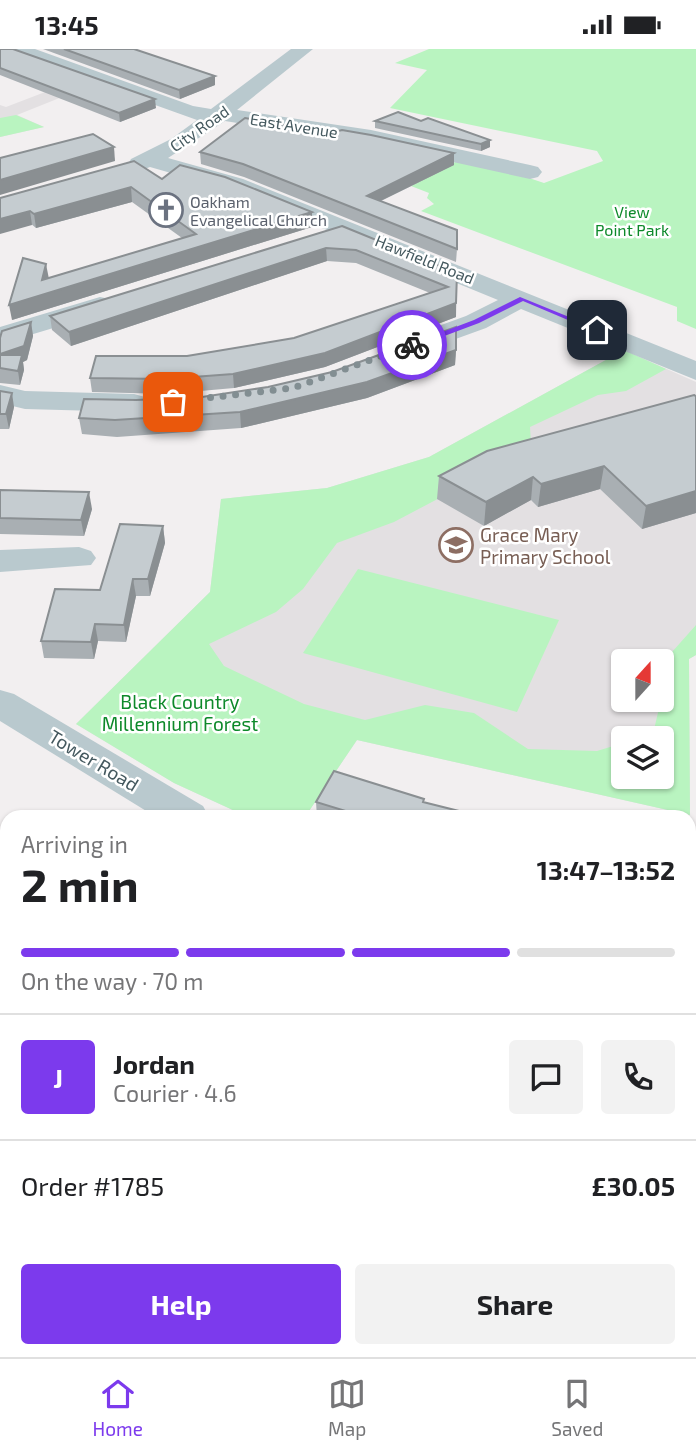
<!DOCTYPE html>
<meta charset="utf-8">
<style>
body{margin:0;font-family:"Exo 2",sans-serif;background:#f2f2f2;color:#202124;height:100vh;display:flex;flex-direction:column;font-size:26px;white-space:nowrap}
*{box-sizing:border-box;margin:0}
p{font-size:23px;color:#757577}
.icon{flex:none;width:38px;height:38px;fill:none;stroke:currentColor;stroke-width:2;stroke-linecap:round;stroke-linejoin:round}
.map{position:relative;flex:1;overflow:hidden}
.drawer{position:absolute;left:0px;top:761px;width:696px;height:548px;display:flex;flex-direction:column;background:#fff;border-radius:21px 21px 0 0;box-shadow:0 2px 5px #0004}
.drawer>*{flex:none}
.needle{width:46px;rotate:21deg}
.buttons{position:absolute;left:611px;top:600px;display:grid;gap:14px}
.buttons a{display:grid;place-items:center;width:63px;height:63px;border-radius:7px;background:#fff;box-shadow:0 2px 5px #0004;font-size:35px}
.pin{position:absolute;display:grid;place-items:center;width:60px;height:60px;color:#fff;margin:-30px;border-radius:14px;box-shadow:0 4px 10px #0006}
.courier{position:absolute;display:grid;place-items:center;width:70px;height:70px;margin:-35px;border:5px solid #7c3aed;border-radius:50%;background:#fff;color:#222;box-shadow:0 2px 9px #0007}
.head em{font-style:normal;font-weight:700}
.head div{display:flex;flex-direction:column-reverse}
.head{display:flex;align-items:center;justify-content:space-between;height:119px;padding:0 21px}
h1{font-size:46px;font-weight:700;line-height:52px}
.bar{display:grid;grid-template-columns:repeat(4,1fr);gap:10px 7px;align-content:center;height:84px;padding:0 21px}
.bar i{height:9px;border-radius:5px;background:#e0e0e0}
.bar .current{background:#7c3aed}
.bar p{grid-column:span 4}
.line{display:flex;align-items:center;gap:18px;padding:0 21px;border-top:2px solid #e0e0e0}
.line div{flex:1}
.round{display:grid;place-items:center;flex:none;width:74px;height:74px;border-radius:7px;background:#f2f2f2}
.button{display:flex;gap:14px;margin-top:auto;padding:14px 21px}
.button a{flex:1;height:80px;border-radius:7px;background:#7c3aed;color:#fff;font-size:28px;font-weight:700;line-height:80px;text-align:center}
.button a+a{background:#f2f2f2;color:#202124}
.status{display:flex;justify-content:space-between;align-items:center;height:49px;padding:0 35px;background:#fff;direction:ltr}
.status svg{height:19px;fill:currentColor}
.dock{display:flex;justify-content:space-around;align-items:center;height:98px;border-top:2px solid #e0e0e0;background:#fff;font-size:19px;color:#757577}
.dock a{display:grid;justify-items:center;gap:4px}
.dock .current{color:#7c3aed}
.map>svg:first-child{display:block}
.education{fill:#e3e0e2;fill-rule:evenodd}
.green{fill:#b9f4c0}
.lines{fill:none;stroke-linecap:round;stroke-linejoin:round}
.minor{fill:#b9c9ce;fill-rule:evenodd}
.wall{fill:#a9afb3}
.shaded-wall{fill:#8a8f92}
.building{fill:#c5ccd0;stroke:#8a8f92;stroke-width:2}
.route{fill:#7c3aed}
.done{stroke:#828e92;stroke-width:7;stroke-dasharray:0 12.6}
.labels{text-anchor:middle;dominant-baseline:central;stroke-width:5;stroke-linejoin:round;paint-order:stroke}
.far-street-label{font-size:16px;fill:#45595f;stroke:#fff}
.far-worship-label{font-size:16px;fill:#5b616d;stroke:#fff;text-anchor:start}
.far-park-label{font-size:16px;fill:#0d892a;stroke:#fff}
.education-label{font-size:19px;fill:#785e54;stroke:#fff;text-anchor:start}
.park-label{font-size:19px;fill:#0d892a;stroke:#fff}
.street-label{font-size:19px;fill:#45595f;stroke:#fff}
</style>
<div class="status"><b>13:45</b><svg viewBox="0 0 49 12"><path d="M0 12V9h3v3zM5 12V6h3v6zM10 12V3h3v9zM15 12V0h3v12zM26 1h20v11H26zM47 4h2v5h-2z"/></svg></div>
<div class="map">
<svg width="696" height="1308" viewBox="0 0 696 1308">
<rect width="100%" height="100%" fill="#f2eff0"/>
<g class="education">
<polygon points="79,30 92,36 17,66 44,78 0,88 0,56 6,58"/>
<path d="M624,301L696,333V606L689,610L690,766L357,691L305,768H248L174,734L76,675L210,543L221,450L327,439L429,408ZM623,612H662V651H623ZM623,690H662V728H623Z"/>
</g>
<g class="green">
<polygon points="429,0 696,0 696,280 677,272 677,258 421,162 434,155 427,149 429,144 411,137 457,112 505,121 544,134 603,112 597,102 390,59 427,21 395,14"/>
<polygon points="16,66 44,78 0,88 0,69"/>
<polygon points="624,301 666,320 626,342 598,346 530,378 532,412 468,434 394,473 337,494 303,540 276,563 209,595 224,617 304,655 365,671 425,656 474,664 528,700 597,702 623,694 623,728 662,728 662,690 639,689 653,685 672,603 696,576 696,606 689,610 690,766 357,691 305,768 248,768 174,734 76,675 210,543 221,450 327,439 429,408"/>
<polygon points="358,520 559,571 517,663 303,604"/>
<polygon points="0,986 7,987 7,1302 690,1302 690,1285 696,1286 696,1308 0,1308"/>
</g>
<g class="lines">
<g class="minor">
<polygon points="7,0 35,0 193,57 211,60 291,0 313,0 237,61 371,81 530,116 538,118 542,123 538,128 530,130 371,95 225,72 168,109 243,130 696,312 696,331 521,260 486,279 417,304 407,306 397,304 393,298 397,292 466,267 498,251 227,140 150,118 139,122 131,120 128,115 131,110 171,90 197,71 10,4"/>
<polygon points="100,248 110,250 113,256 110,262 0,295 0,278"/>
<polygon points="0,336 25,342 134,345 145,348 149,354 145,360 134,363 25,360 0,354"/>
<polygon points="79,498 91,502 96,509 91,516 0,523 0,501"/>
<polygon points="0,641 14,645 203,757 209,768 156,768 0,672"/>
<polygon points="690,901 696,902 696,940 690,939"/>
</g>
</g>
<g class="wall">
<polygon points="0,0 156,59 120,73 0,26"/>
<polygon points="43,0 134,0 215,27 215,36 180,50"/>
<polygon points="398,63 490,98 481,102 375,79 375,72"/>
<polygon points="200,103 454,116 381,152 457,200 456,213 244,128 201,115"/>
<polygon points="162,130 312,178 12,271 48,229 182,189 132,153 36,179 0,149"/>
<polygon points="342,177 457,224 456,268 325,318 234,339 167,345 92,343 90,329 187,307 294,289 430,244 356,214 327,212 71,297 52,281 50,267"/>
<polygon points="31,273 33,287 27,311 23,313 24,321 20,336 0,334 0,289"/>
<polygon points="456,301 455,316 367,349 241,379 117,388 82,385 79,369 136,351 202,348 268,338"/>
<polygon points="0,342 14,358 9,380 0,380"/>
<polygon points="696,347 696,464 642,480 600,440 538,458 531,451 484,477 437,450 439,427"/>
<polygon points="0,441 92,460 84,487 0,485"/>
<polygon points="163,477 165,494 150,547 136,547 126,593 98,592 94,610 44,609 41,592 100,541"/>
<polygon points="424,750 424,753 483,768 317,768 316,753"/>
<rect x="690" y="800" width="6" height="55"/>
<polygon points="690,954 696,955 696,1012 690,1011"/>
</g>
<g class="shaded-wall">
<polygon points="215,27 215,36 180,50 179,41"/>
<polygon points="155,50 156,59 120,73 119,64"/>
<polygon points="490,91 490,98 481,102 481,95"/>
<polygon points="114,98 115,112 0,146 0,131"/>
<polygon points="454,104 454,116 366,159 367,147"/>
<polygon points="131,138 132,153 36,179 34,165"/>
<polygon points="30,162 32,176 0,185 0,170"/>
<polygon points="312,163 312,178 12,271 9,256 46,215 49,230"/>
<polygon points="326,199 327,212 71,297 69,283"/>
<polygon points="456,254 456,268 325,318 234,339 233,325"/>
<polygon points="31,273 33,287 27,311 23,313 24,321 20,336 18,322 0,319 0,305"/>
<polygon points="456,301 455,316 367,349 241,379 240,363"/>
<polygon points="12,344 14,358 9,380 6,365"/>
<polygon points="604,417 600,440 538,458 541,435"/>
<polygon points="533,428 531,451 484,477 486,453"/>
<polygon points="696,442 696,464 642,480 646,457"/>
<polygon points="89,443 92,460 84,487 81,471"/>
<polygon points="163,477 165,494 150,547 148,530"/>
<polygon points="133,530 136,547 126,593 124,576"/>
<polygon points="95,575 98,592 94,610 91,593"/>
<polygon points="0,868 5,885 0,887"/>
</g>
<g class="building">
<polygon points="0,0 13,0 155,50 119,64 0,19"/>
<polygon points="64,0 134,0 215,27 179,41"/>
<polygon points="398,63 421,72 428,69 490,91 481,95 375,72"/>
<polygon points="245,69 331,84 342,81 371,86 454,104 367,147 457,181 457,200 243,115 200,103"/>
<polygon points="93,85 114,98 0,131 0,109"/>
<polygon points="134,112 162,130 180,116 225,128 312,163 9,256 23,209 46,215 42,231 196,185 131,138 34,165 30,162 0,170 0,149"/>
<polygon points="342,177 457,224 456,254 325,304 233,325 166,330 90,329 96,307 187,307 294,289 448,238 356,201 326,199 69,283 50,267"/>
<polygon points="31,273 24,297 0,305 0,289 2,282"/>
<polygon points="456,278 456,301 367,333 240,363 115,371 79,369 84,350 136,351 202,348 268,338 332,323"/>
<polygon points="0,306 22,306 18,322 0,319"/>
<polygon points="0,342 12,344 6,365 0,365"/>
<polygon points="694,346 696,347 696,442 646,457 604,417 541,435 533,428 486,453 439,427 487,402"/>
<polygon points="0,441 89,443 81,471 0,469"/>
<polygon points="120,475 163,477 148,530 133,530 124,576 95,575 91,593 41,592 55,540 100,541"/>
<polygon points="334,722 424,750 423,753 483,768 365,768 316,753"/>
<rect x="690" y="800" width="6" height="38"/>
<polygon points="690,954 696,955 696,994 690,994"/>
</g>
<polygon class="route" points="520,248 601,281 594,282 523,252 479,274 415,298 408,296 474,271"/>
<g class="lines">
<polyline class="done" points="173,353 293,339 412,296"/>
</g>
<defs>
<g id="church-ring" transform="scale(1.75)"><circle r="9.5" fill="#fff" stroke="#6b7280" stroke-width="1.5"/><path d="M-1.2-6h2.4v3.5h3.3v2.4h-3.3V6h-2.4V-.1h-3.3v-2.4h3.3Z" fill="#6b7280"/></g>
<g id="school-ring" transform="scale(1.75)"><circle r="9.5" fill="#fff" stroke="#8d6e63" stroke-width="1.5"/><path d="M0-5L7-2L0 1L-7-2ZM-4 1L0 2.5L4 1V4Q0 6-4 4Z" fill="#8d6e63"/></g>
</defs>
<g fill-rule="evenodd">
<use href="#church-ring" x="166" y="161"/>
<use href="#school-ring" x="456" y="496"/>
</g>
<g class="labels">
<g class="far-street-label">
<text transform="translate(294 76) rotate(9)">East Avenue</text>
<text transform="translate(199 79) rotate(-35)">City Road</text>
<text transform="translate(425 210) rotate(22)">Hawfield Road</text>
</g>
<g class="far-worship-label">
<text x="190" y="152">Oakham<tspan x="190" dy="18">Evangelical Church</tspan></text>
</g>
<g class="far-park-label">
<text x="632" y="162">View<tspan x="632" dy="18">Point Park</tspan></text>
</g>
<g class="education-label">
<text x="480" y="485">Grace Mary<tspan x="480" dy="22">Primary School</tspan></text>
</g>
<g class="park-label">
<text x="180" y="652">Black Country<tspan x="180" dy="22">Millennium Forest</tspan></text>
</g>
<g class="street-label">
<text transform="translate(94 711) rotate(31)">Tower Road</text>
</g>
</g>
</svg>
<div class="buttons">
<a><svg class="needle" viewBox="-14 -14 28 28"><path d="M0-13l5 13h-10z" fill="#e53935"/><path d="M0 13l5-13h-10z" fill="#757577"/></svg></a>
<a><svg class="icon" aria-label="layers" viewBox="0 0 24 24"><path d="M12 4l9 5-9 5-9-5zM3 14l9 5 9-5"/></svg></a>
</div>
<div class="pin" style="left:173px;top:353px;background:#ea580c"><svg class="icon" aria-label="bag" viewBox="0 0 24 24"><path d="M5 8h14l-1 12H6zM9 8a3 3 0 0 1 6 0"/></svg></div>
<div class="pin" style="left:597px;top:281px;background:#1f2937"><svg class="icon" aria-label="home" viewBox="0 0 24 24"><path d="M3 11l9-7 9 7M6 9v11h12V9"/></svg></div>
<div class="courier" style="left:412px;top:296px"><svg class="icon" aria-label="bike" viewBox="0 0 24 24"><circle cx="6" cy="16" r="4"/><circle cx="18" cy="16" r="4"/><path d="M6 16l4-8h5l3 8M10 8l3 8H6M13 5h3"/></svg></div>
<section class="drawer">
<div class="head"><div><h1>2 min</h1><p>Arriving in</p></div><em>13:47–13:52</em></div>
<div class="bar"><i class="current"></i><i class="current"></i><i class="current"></i><i></i><p>On the way · 70 m</p></div>
<div class="line" style="height:126px"><b class="round" style="background:#7c3aed;color:#fff">J</b><div><b>Jordan</b><p>Courier · 4.6</p></div><a class="round"><svg class="icon" aria-label="chat" viewBox="0 0 24 24"><path d="M4 5h16v11H9l-5 4z"/></svg></a><a class="round"><svg class="icon" aria-label="phone" viewBox="0 0 24 24"><path d="M5 4h4l2 5-3 2q2 4 5 5l2-3 5 2v4C11 20 4 13 5 4z"/></svg></a></div>
<div class="line" style="height:91px"><div>Order #1785</div><b>£30.05</b></div>
<div class="button"><a>Help</a><a>Share</a></div>
</section>
</div>
<nav class="dock">
<a class="current"><svg class="icon" aria-label="home" viewBox="0 0 24 24"><path d="M3 11l9-7 9 7M6 9v11h12V9"/></svg>Home</a>
<a><svg class="icon" aria-label="map" viewBox="0 0 24 24"><path d="M3 6l6-2 6 2 6-2v14l-6 2-6-2-6 2zM9 4v14M15 6v14"/></svg>Map</a>
<a><svg class="icon" aria-label="saved" viewBox="0 0 24 24"><path d="M7 4h10v16l-5-4-5 4z"/></svg>Saved</a>
</nav>
